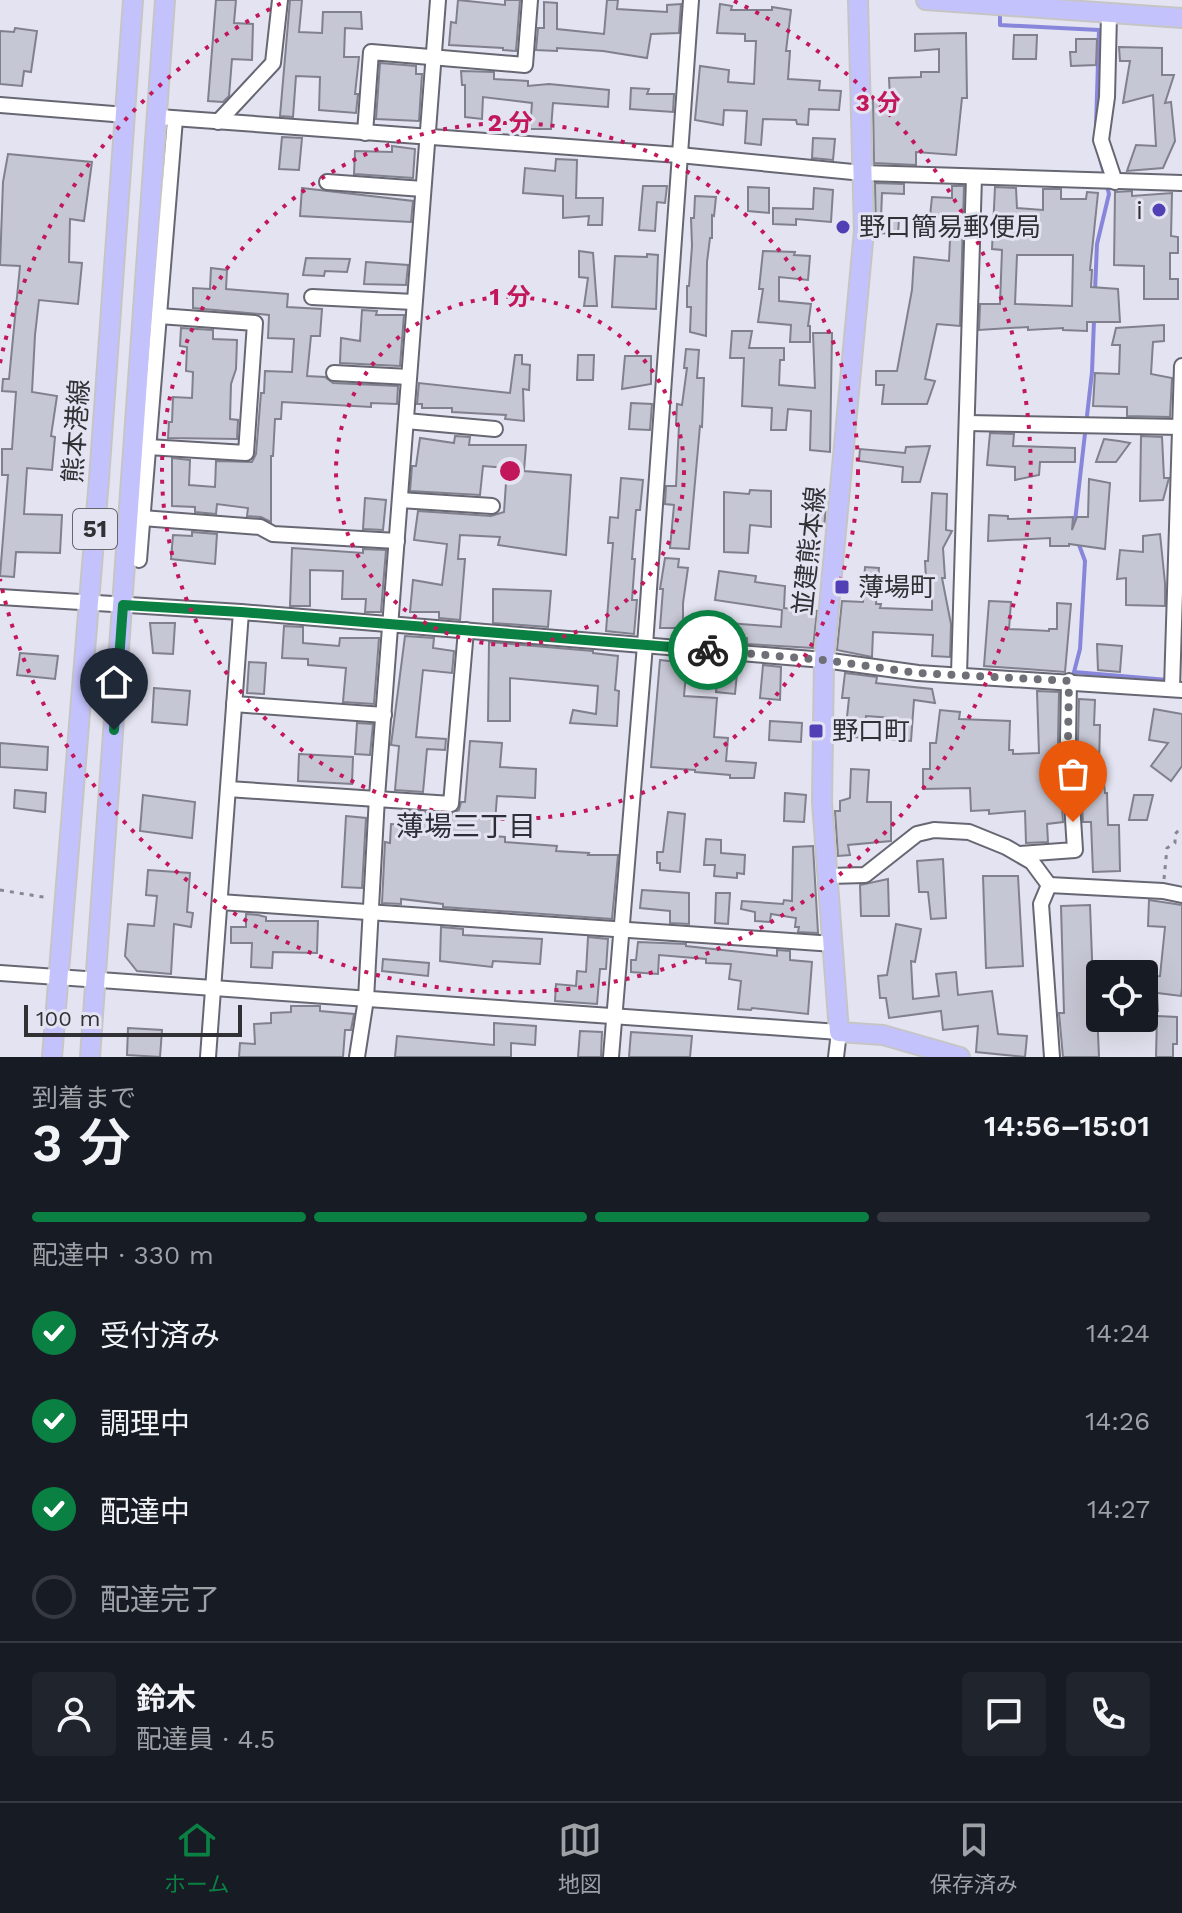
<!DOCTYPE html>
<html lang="ja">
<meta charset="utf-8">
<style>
body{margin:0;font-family:"Work Sans","Noto Sans JP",sans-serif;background:#20242c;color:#f1f3f6;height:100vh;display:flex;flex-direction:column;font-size:30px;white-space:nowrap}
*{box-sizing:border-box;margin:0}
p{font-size:26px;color:#9ea1a6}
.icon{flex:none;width:44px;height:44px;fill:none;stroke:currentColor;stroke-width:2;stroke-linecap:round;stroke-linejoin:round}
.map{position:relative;height:1057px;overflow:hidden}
.sheet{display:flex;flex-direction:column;background:#171b24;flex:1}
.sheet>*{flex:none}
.fabs{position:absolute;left:1086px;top:960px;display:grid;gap:16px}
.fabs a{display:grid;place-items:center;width:72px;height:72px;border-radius:8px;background:#171b24;box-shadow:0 8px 32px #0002;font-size:40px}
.scale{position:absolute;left:24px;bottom:20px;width:218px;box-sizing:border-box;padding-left:8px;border:4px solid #303035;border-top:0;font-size:22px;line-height:28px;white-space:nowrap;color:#303035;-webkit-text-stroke:6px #e3e3f1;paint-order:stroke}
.pin{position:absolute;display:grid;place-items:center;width:68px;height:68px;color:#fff;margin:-82px -34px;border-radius:50% 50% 50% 0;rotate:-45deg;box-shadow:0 0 8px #0007}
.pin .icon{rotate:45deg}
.courier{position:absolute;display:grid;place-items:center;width:80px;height:80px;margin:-40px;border:6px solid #0b8043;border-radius:50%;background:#fff;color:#222;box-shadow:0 2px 10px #0007}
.overview em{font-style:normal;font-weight:600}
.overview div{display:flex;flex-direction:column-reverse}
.overview{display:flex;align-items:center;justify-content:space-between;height:136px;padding:0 32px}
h1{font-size:52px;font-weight:600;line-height:60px}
.bar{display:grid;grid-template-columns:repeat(4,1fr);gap:12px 8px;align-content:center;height:96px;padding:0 32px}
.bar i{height:10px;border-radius:6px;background:#363941}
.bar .on{background:#0b8043}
.bar p{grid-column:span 4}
.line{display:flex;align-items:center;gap:20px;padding:0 32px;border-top:2px solid #363941}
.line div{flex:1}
.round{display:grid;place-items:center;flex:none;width:84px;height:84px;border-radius:8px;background:#20242c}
ol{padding:0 32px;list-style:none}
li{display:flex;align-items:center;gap:24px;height:88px}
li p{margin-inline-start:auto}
li .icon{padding:8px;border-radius:50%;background:#0b8043;color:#fff;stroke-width:4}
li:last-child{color:#9ea1a6}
li i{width:44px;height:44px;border:4px solid #363941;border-radius:50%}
.dock{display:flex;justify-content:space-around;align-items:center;height:112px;border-top:2px solid #363941;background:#171b24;font-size:22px;color:#9ea1a6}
.dock a{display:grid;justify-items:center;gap:4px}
.dock .on{color:#0b8043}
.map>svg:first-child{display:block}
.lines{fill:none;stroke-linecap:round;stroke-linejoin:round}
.stream{stroke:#8886da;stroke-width:4}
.building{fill:#c6c7d4;stroke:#80818d;stroke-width:2;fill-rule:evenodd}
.minor-casing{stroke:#676773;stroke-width:18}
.major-casing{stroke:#c5c5c6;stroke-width:22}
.path{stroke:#878790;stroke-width:3;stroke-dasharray:4 6;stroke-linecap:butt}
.minor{stroke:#fff;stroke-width:14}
.major{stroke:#c4c2fd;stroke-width:18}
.done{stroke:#6f6f77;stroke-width:8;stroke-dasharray:0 14.4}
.route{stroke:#0b8043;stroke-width:10}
.ring{fill:none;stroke:#c2185b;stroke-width:4;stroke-dasharray:4 8}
.poi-dot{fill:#513fb6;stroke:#e3e3f1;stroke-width:3}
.labels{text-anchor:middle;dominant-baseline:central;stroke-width:6;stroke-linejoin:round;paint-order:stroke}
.shield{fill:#e3e3f1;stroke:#66666d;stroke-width:2}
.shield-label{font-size:24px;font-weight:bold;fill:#303035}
.poi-label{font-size:26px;fill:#303035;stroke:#e3e3f1;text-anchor:start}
.street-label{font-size:26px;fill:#303035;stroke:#e3e3f1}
.neighbourhood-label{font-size:28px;fill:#2e2e38;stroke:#e3e3f1}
.centre{fill:#c2185b;stroke:#e3e3f1;stroke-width:4}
.ring-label{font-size:24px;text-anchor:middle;font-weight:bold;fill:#c2185b;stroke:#e3e3f1;stroke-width:6;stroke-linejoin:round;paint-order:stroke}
</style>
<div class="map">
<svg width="1182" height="1057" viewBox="0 0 1182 1057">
<rect width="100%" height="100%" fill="#e3e3f1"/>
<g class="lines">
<g class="stream">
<polyline points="1000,9 1000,25 1099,30 1096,127"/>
<polyline points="1099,155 1105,177"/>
<polyline points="1095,291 1097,244 1109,194 1107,186"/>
<polyline points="1074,530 1092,372 1094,320"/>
<polyline points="1078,542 1085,561 1080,649 1074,672 1168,680"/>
</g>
</g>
<g class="building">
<polygon points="216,0 236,0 234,23 253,24 252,60 232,59 229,96 223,102 208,101"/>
<polygon points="290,0 302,0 299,32 322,33 323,12 361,12 362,29 345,28 344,57 359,57 355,94 358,94 356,113 319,110 320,77 296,76 293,117 280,116"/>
<polygon points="458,0 505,5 505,0 520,0 516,51 503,50 503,48 449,45 451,22 456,23"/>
<polygon points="607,0 618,0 617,9 667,12 667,5 681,4 679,33 651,34 647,58 603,51 557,48 557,51 536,50 538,28 544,28 544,2 557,3 557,29 604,34"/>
<polygon points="720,4 732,6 731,10 772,10 772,7 791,10 786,51 790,51 788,79 820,81 819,90 841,91 839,110 809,109 808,125 797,124 796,120 763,119 761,145 745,143 747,111 724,110 723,125 695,120 700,66 729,70 728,82 754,84 756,41 745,41 745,34 717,33"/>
<polygon points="15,28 37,31 31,72 24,71 22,86 0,84 0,31 14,32"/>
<polygon points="966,33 967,98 962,98 956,155 916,152 916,165 874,163 873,100 890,100 889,78 921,77 921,72 939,72 939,49 915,51 915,34"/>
<polygon points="1014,35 1037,35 1036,59 1013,59"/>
<polygon points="1076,39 1097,39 1096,65 1071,66 1070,52 1076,52"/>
<polygon points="1119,47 1162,48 1162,75 1174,75 1165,103 1171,102 1175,141 1163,168 1127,171 1136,145 1156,146 1153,95 1123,103 1130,61 1120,61"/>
<polygon points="380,63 416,66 416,74 422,74 419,121 376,119"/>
<polygon points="461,71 494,72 494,79 528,81 528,86 549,84 609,90 608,107 553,103 551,129 530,129 532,103 483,97 482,119 465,117 465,85 462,85"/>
<polygon points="631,88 649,89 647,94 674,94 673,112 630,109"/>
<polygon points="282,137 302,138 299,170 279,169"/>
<polygon points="813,138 835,139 833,160 812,158"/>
<polygon points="392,146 415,149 413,178 354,174 355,151 392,152"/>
<polygon points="8,154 92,162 84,221 70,219 69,262 82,263 78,304 39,300 35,335 32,392 57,396 51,436 55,437 52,470 27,468 24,514 62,515 60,553 16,552 14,577 0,576 8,475 2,475 2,449 12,449 16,392 2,391 3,379 9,379 20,266 0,265 3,182"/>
<polygon points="556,159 577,160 576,198 603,198 602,225 588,225 589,216 563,218 563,196 523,193 525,168 555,171"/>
<polygon points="875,183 904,184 904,194 882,193 881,218 899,219 898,234 876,233"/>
<polygon points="643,186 667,186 665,203 657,202 655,231 639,230"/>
<polygon points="952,186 964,186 960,326 937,324 925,379 935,381 927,404 882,404 884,385 876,385 876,371 897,371 912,290 914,257 949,261 951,218 930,216 932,197 952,198"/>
<polygon points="748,187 769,188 769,213 748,211"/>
<path d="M995,187L1016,188L1017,208L1043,210V189H1061V199H1086L1087,192L1098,193L1090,270H1092L1091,287L1118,289L1120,322H1087V331L1063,330V328L1028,330V327L979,330L980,304H1000L1002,250L992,249ZM1017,255H1073L1072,306L1015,304Z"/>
<polygon points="302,188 413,201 411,222 300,216"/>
<polygon points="814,188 833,190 831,222 796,219 796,225 773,224 773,208 813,209"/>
<polygon points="1132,191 1132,196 1172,193 1171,236 1178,237 1178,253 1170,253 1170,279 1178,279 1178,299 1144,299 1144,266 1114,265 1115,192"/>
<polygon points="695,196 716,197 714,216 712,215 712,238 710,238 707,262 706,336 690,332 691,307 687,307 687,286 689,286 692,246 691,218 694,218"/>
<polygon points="579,251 593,253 597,306 584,306 588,278 579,277"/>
<polygon points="763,251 795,252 794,255 810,256 808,280 779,277 779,301 811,304 808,326 810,326 810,342 790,342 791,325 758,322 763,289 759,289"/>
<polygon points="647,254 658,255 656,309 612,307 615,256 647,257"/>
<polygon points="306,258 350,259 347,272 325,271 324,276 303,275"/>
<polygon points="366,262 408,265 406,285 364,284"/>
<polygon points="211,268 227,270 226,289 288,294 287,307 322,309 320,336 311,336 307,376 325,377 333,383 398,386 397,404 371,403 371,407 282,402 281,419 275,419 273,456 271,456 271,522 261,517 247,516 248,508 217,504 216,514 195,512 195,507 172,506 172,458 190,460 189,485 215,487 216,461 252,462 256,454 261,393 264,393 265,371 292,372 294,339 268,338 269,315 193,308 193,288 210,289"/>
<polygon points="362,310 377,311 376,315 404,315 400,366 340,363 341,338 360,341"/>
<polygon points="1164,325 1164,341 1153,342 1151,374 1172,378 1170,417 1127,416 1127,407 1093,406 1095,373 1119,374 1120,345 1112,345 1116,328"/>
<polygon points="181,328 213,330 213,339 237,340 236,369 231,384 230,419 238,420 237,439 168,438 169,422 172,422 173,397 192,398 193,372 186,371 187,347 180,346"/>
<polygon points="732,331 752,331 749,348 784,348 784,360 780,360 779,385 815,388 813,333 832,333 830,452 810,450 811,411 788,409 786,430 771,430 772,408 742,406 744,358 730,358"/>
<polygon points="686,349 699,350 697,378 704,378 702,427 700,426 689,549 670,548 674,505 665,504 666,486 676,486 679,425 676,425 677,404 682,405 687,368 684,368"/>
<polygon points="515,355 522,355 522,364 530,365 529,390 523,389 524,421 505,419 506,415 452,412 452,408 422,408 422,404 417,404 419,383 510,393"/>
<polygon points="578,355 594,355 593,380 577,380"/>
<polygon points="625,356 651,356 651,384 622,389"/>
<polygon points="631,403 652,404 650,430 629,429"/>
<polygon points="990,433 1014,434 1013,446 1075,448 1075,462 1040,462 1039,475 1015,480 1015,467 987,465"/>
<polygon points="455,436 470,437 469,445 526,445 524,471 571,475 566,555 498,545 500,537 460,535 458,559 465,559 460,620 439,618 439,612 410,612 413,580 442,585 447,544 414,540 418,511 491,516 504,512 507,468 483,466 480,495 410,491 412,466 416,466 420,438 454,443"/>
<polygon points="1141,436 1162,437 1164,478 1169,478 1163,500 1140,501"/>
<polygon points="1104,439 1119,441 1130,443 1116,462 1096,462"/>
<polygon points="930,446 920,482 902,482 903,467 859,461 860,449 905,453 906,447"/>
<polygon points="621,478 643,480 640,510 636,510 632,559 635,559 632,600 637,600 634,634 606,631 613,543 608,543 610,517 618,518"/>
<polygon points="1089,479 1110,483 1105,549 1069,544 1069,546 1050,546 1050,538 988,541 989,515 1008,516 1008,519 1073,517 1072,530 1077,517 1088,517"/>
<polygon points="750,490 771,491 771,527 750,525 748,553 724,552 724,492 749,494"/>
<polygon points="808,492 827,494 824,529 804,527"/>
<polygon points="932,493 947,494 946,530 952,531 943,548 945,578 942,578 951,624 950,657 932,656 933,635 873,632 872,657 837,650 842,601 863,602 865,567 879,568 876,604 881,604 880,608 932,610 932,579 926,579 925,561 928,561"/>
<polygon points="365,498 386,500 383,530 363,529"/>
<polygon points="192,532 217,534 215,564 171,559 173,535 192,536"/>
<polygon points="1160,534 1165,583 1165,606 1126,605 1126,578 1117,579 1120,550 1143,552 1143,536"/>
<polygon points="292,548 363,553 363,549 386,550 381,612 365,612 366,599 342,599 343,571 310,570 310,606 290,606"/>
<polygon points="665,558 679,559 678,567 688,568 683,603 683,628 660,628 663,589 660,589"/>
<polygon points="719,571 756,576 755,582 785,586 784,608 817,611 813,648 747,644 747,638 700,640 702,621 781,627 782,610 715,600"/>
<polygon points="493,589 551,591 548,627 493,623"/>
<polygon points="989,601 1011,602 1009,629 1049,631 1049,629 1057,629 1057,603 1071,604 1065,672 984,666"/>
<polygon points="150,623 175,623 173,654 153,653"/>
<polygon points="284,626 303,627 303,643 339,646 340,638 379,638 374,704 343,702 346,668 308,665 308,659 282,658"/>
<polygon points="405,636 434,638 433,648 454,651 452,673 423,670 416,737 446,739 445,750 427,749 423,792 395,790 399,746 391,745"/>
<polygon points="489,642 593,651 593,653 618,656 615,690 619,691 617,726 570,723 573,710 596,714 598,686 510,678 510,721 488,721"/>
<polygon points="1097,644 1122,646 1120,672 1098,670"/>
<polygon points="20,653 58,656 55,679 17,675"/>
<polygon points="660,660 687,663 684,696 717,698 714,737 728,738 726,761 756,763 754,778 730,778 730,775 695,772 695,770 651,767"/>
<polygon points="249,662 266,663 264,694 247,693"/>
<polygon points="763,665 781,667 780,700 760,698"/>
<polygon points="718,671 737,673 735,694 716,692"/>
<polygon points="845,673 877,677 876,683 932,689 935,703 914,700 911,741 891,739 893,718 866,716 863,738 845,736 849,698 842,698"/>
<polygon points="154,688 190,691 187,725 152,722"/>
<polygon points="1037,691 1059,692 1058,741 1063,822 1047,824 1048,842 1026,843 1025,811 989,814 989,810 971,811 970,788 923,789 923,769 930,769 930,743 936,743 940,710 960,712 959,719 1010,721 1009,750 1013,750 1013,754 1039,753"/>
<polygon points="1079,699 1095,700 1094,725 1100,725 1099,764 1102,763 1105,793 1107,793 1108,825 1119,825 1120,871 1093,872 1091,822 1083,822 1078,740"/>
<polygon points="1154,709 1182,714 1182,766 1171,781 1151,766 1168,743 1149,740"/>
<polygon points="770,721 802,723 801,742 769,740"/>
<polygon points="357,723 373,724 370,755 355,754"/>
<polygon points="470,741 502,743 500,767 536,769 535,798 497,796 494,836 505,837 505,842 557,846 556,851 589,853 588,855 618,855 612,919 443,907 443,904 401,899 401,904 382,903 385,842 390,843 391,824 405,825 406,811 450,814 459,810 461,802 465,802"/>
<polygon points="0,743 48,747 47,770 0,767"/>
<polygon points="299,754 353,757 352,784 298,781"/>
<polygon points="851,769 869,770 867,802 891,802 891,841 848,845 850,855 838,856 835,811 840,811 840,801 850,798"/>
<polygon points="15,790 46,793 45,812 14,808"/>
<polygon points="785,793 806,795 804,822 784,821"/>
<polygon points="143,795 195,802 192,838 140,831"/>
<polygon points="1134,795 1153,795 1147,820 1129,820"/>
<polygon points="668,812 685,814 680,872 660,870 660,863 657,863 657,852 663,852"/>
<polygon points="346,816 366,818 362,888 342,887"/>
<polygon points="706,839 721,840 721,853 745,855 744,874 737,873 737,878 714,876 715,865 704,865"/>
<polygon points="813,846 818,933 798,932 799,927 795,927 796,918 771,914 770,922 755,921 755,912 741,909 742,901 783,904 784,900 792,901 793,847"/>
<polygon points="943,859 946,918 931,919 928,892 919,892 917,861"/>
<polygon points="148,870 190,873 187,912 193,913 191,927 174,924 171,974 137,971 125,956 128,924 154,926 157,896 146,895"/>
<polygon points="983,876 1018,876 1023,966 986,968"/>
<polygon points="888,879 889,916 861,916 860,885"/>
<polygon points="642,890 689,893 689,924 670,923 670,911 640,908"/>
<polygon points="716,893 730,893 728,924 715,923"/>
<polygon points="1149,900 1182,905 1182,989 1181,996 1157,993 1158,1011 1144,1012 1144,977 1160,976 1165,927 1148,926"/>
<polygon points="1090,905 1094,1011 1097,1011 1099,1057 1063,1057 1059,1013 1064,1013 1061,906"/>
<polygon points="246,914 258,915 266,917 266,921 318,921 317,953 273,952 272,968 251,967 252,943 231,943 231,927 246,927"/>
<polygon points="896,924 921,929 915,962 911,961 913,999 939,996 936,974 956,972 958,995 992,991 998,1034 1027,1036 1025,1057 976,1052 978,1026 943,1030 941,1011 889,1018 886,998 880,998 878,976 887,975"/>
<polygon points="441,927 463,929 463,935 542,939 540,964 493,961 492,967 440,961"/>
<polygon points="588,937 608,939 606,969 600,969 597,1004 555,1001 556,984 576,986 577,971 586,972"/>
<polygon points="638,942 686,944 686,946 777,956 777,950 790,951 790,960 812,962 808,1014 752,1008 751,1010 738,1009 741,981 729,979 731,964 706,963 706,959 659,955 658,974 631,972 631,960 636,960"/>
<polygon points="383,959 429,963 428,976 382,971"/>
<polygon points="291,1006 320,1006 320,1011 354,1014 351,1030 345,1030 343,1057 239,1057 240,1043 255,1044 254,1024 271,1023 271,1013 291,1012"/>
<polygon points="1157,1016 1177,1017 1177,1044 1173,1044 1173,1057 1156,1057"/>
<polygon points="494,1023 536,1026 535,1045 511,1043 511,1057 395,1057 397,1036 494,1045"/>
<polygon points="128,1028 162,1030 160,1057 127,1055"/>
<polygon points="580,1031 602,1032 601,1057 578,1057"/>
<polygon points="631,1032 692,1036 690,1057 629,1057"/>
</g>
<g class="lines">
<g class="minor-casing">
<g id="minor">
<polyline points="1109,14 1107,97 1101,140 1115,182"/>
<polyline points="0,105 126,115"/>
<polyline points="159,117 679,155 863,173 1182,183"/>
<polyline points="218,122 273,63 280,0"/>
<polyline points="365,133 371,52 525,65 530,0"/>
<polyline points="327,182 423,189"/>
<polyline points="312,297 414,302"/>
<polyline points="334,373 409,377"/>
<polyline points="406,421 495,429"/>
<polyline points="967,423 1182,427"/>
<polyline points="148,447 246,453 255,323 159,316"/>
<polyline points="400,500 492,506"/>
<polyline points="142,518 260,527 273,534 397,541"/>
<polyline points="139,560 175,119"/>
<polyline points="0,597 241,612 824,660 918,673 1182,690"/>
<polyline points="959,674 974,177"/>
<polyline points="1172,688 1182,366"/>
<polyline points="234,704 384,715"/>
<polyline points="228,789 451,804 466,630"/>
<polyline points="1020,854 1075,850 1068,740 1069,681"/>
<polyline points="829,876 865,875 917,834 934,830 969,832 1006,847 1032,862 1049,885 1041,904 1052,1057"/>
<polyline points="1049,885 1163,891 1182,895"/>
<polyline points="220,902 834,944"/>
<polyline points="0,973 839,1032 836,1057"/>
<polyline points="208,1057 241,612"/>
<polyline points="357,1057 366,999 377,797 438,0"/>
<polyline points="611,1057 645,645 691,0"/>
</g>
</g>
<g class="major-casing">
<g id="major">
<polyline points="858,0 864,231 824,660 822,802 839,1032 883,1035 960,1057"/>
<polyline points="926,0 1182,18"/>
<polyline points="52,1057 99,479 133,0"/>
<polyline points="90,1057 165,0"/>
</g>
</g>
<g class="path">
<polyline points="1164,879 1167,848 1175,843 1175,834 1182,827"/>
<polyline points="0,890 49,898"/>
</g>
<use href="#minor" class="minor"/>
<use href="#major" class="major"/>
</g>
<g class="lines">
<polyline class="done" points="708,650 824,660 918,673 1069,681 1068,740 1073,822"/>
<polyline class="route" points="114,730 123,605 241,612 708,650"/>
</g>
<g class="ring">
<circle cx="510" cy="471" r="174"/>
<circle cx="510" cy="471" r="348"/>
<path d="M0 363A521 521 0 0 1 286 1M734 1A521 521 0 1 1 0 579"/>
</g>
<g class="poi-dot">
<circle cx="1159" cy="210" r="8"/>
<circle cx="843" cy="227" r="8"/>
<rect x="834" y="579" width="16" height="16" rx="4"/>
<rect x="808" y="723" width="16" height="16" rx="4"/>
</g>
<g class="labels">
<rect class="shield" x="73" y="509" width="44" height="40" rx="6"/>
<g class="shield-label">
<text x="95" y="529">51</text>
</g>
<g class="poi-label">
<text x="1143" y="210" text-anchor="end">i</text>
<text x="859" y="227">野口簡易郵便局</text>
<text x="858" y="587">薄場町</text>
<text x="832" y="731">野口町</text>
</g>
<g class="street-label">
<text transform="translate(76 431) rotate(-86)">熊本港線</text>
<text transform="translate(809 551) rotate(-84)">並建熊本線</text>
</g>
<g class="neighbourhood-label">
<text x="466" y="826">薄場三丁目</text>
</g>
</g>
<circle cx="510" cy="471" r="12" class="centre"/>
<g class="ring-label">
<text x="878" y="111">3 分</text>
<text x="510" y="131">2 分</text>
<text x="510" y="305">1 分</text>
</g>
</svg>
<div class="fabs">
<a><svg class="icon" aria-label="locate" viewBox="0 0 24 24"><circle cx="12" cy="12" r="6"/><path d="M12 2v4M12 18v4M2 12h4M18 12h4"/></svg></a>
</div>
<div class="scale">100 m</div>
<div class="pin" style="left:1073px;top:822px;background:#ea580c"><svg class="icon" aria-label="bag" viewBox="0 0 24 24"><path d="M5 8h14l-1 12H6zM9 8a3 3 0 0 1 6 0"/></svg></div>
<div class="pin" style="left:114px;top:730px;background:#1f2937"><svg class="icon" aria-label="home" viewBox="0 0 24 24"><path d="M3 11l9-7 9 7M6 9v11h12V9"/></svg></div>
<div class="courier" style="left:708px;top:650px"><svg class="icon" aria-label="bike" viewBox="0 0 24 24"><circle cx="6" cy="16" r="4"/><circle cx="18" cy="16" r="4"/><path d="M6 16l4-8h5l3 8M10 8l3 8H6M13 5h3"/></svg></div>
</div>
<section class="sheet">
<div class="overview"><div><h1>3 分</h1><p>到着まで</p></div><em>14:56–15:01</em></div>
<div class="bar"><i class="on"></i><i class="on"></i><i class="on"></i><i></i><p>配達中 · 330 m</p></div>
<ol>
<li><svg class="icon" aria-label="check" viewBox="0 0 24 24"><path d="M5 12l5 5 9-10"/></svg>受付済み<p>14:24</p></li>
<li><svg class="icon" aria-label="check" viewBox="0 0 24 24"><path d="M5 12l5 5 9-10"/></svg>調理中<p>14:26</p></li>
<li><svg class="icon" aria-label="check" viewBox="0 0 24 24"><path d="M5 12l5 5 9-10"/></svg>配達中<p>14:27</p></li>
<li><i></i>配達完了</li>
</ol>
<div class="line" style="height:144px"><a class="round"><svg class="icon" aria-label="person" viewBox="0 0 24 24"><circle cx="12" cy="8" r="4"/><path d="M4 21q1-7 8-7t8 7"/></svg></a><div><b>鈴木</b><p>配達員 · 4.5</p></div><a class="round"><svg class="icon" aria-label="chat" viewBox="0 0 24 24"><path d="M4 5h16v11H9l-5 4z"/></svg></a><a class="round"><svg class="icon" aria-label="phone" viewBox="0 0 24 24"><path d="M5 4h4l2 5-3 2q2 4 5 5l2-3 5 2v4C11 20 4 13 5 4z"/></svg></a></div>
</section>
<nav class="dock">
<a class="on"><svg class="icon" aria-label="home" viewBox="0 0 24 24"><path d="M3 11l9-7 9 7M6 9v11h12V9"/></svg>ホーム</a>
<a><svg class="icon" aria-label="map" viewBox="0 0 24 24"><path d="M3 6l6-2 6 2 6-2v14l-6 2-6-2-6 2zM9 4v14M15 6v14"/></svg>地図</a>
<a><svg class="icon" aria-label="saved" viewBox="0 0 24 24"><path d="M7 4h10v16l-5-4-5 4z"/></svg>保存済み</a>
</nav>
